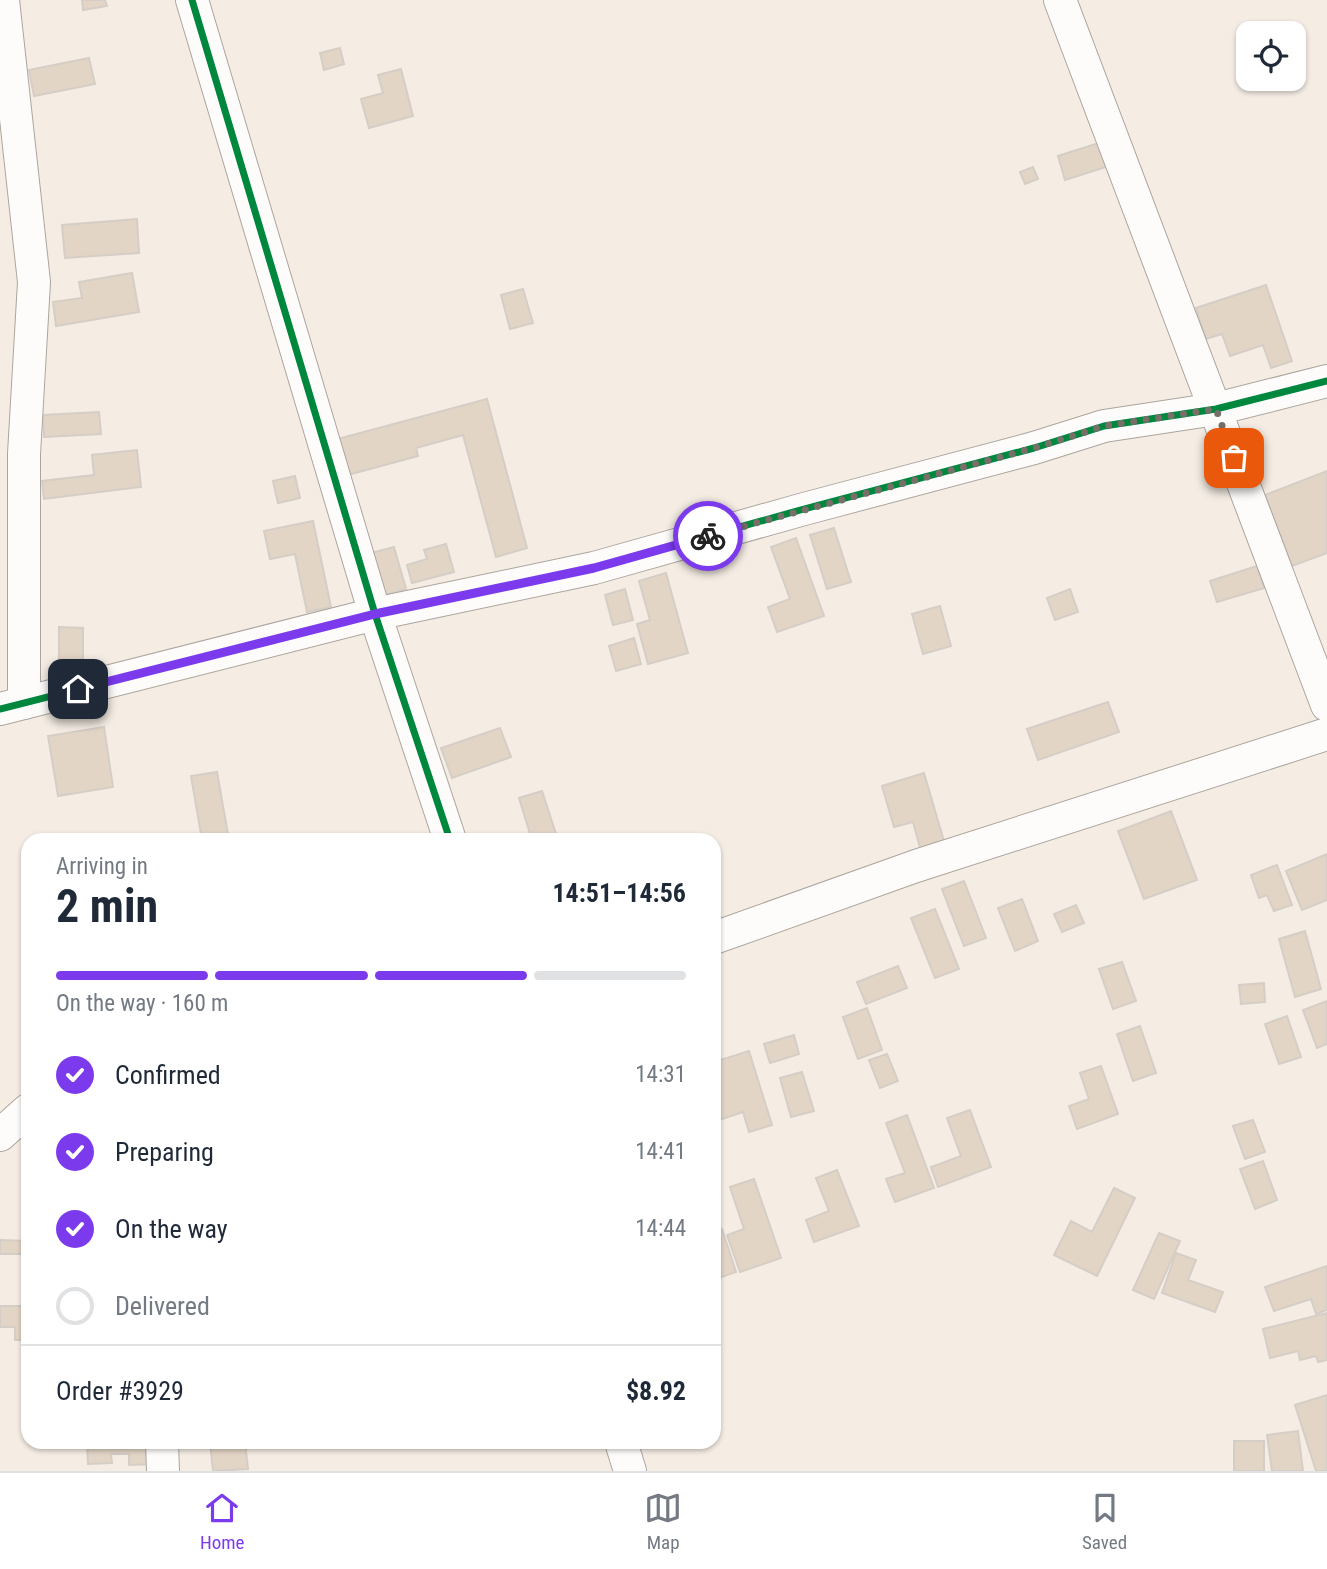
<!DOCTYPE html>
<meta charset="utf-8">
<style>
body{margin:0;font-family:"Roboto Condensed",sans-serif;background:#f6f6f7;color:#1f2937;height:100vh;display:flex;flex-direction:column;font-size:26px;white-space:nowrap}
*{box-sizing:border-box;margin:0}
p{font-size:23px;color:#747a83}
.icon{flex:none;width:38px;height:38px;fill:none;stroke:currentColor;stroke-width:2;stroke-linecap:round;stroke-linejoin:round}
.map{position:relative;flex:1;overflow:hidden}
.drawer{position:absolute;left:21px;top:833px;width:700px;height:616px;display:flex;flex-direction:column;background:#fff;border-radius:21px;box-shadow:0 2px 5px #0004}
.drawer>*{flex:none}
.fabs{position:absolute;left:1236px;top:21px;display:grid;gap:14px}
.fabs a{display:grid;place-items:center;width:70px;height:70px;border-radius:14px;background:#fff;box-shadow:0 2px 5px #0004;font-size:35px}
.pin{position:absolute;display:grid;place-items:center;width:60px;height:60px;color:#fff;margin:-30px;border-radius:14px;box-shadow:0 4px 10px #0006}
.courier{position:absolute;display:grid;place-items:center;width:70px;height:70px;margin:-35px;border:5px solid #7c3aed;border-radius:50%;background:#fff;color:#222;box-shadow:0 2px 9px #0007}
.summary em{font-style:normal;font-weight:700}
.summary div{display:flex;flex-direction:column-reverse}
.summary{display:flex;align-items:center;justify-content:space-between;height:119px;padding:0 35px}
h1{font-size:46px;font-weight:700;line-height:52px}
.bar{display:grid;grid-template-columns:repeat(4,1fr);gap:10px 7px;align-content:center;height:84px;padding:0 35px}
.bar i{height:9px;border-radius:5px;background:#e0e1e3}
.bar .current{background:#7c3aed}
.bar p{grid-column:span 4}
.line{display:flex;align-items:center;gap:18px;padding:0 35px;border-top:2px solid #e0e1e3}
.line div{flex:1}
ol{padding:0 35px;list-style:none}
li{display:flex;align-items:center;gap:21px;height:77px}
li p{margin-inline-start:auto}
li .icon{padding:7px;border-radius:50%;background:#7c3aed;color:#fff;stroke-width:4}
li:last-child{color:#747a83}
li i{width:38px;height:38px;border:4px solid #e0e1e3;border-radius:50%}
.menu{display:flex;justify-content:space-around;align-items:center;height:98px;border-top:2px solid #e0e1e3;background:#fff;font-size:19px;color:#747a83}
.menu a{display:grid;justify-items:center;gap:4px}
.menu .current{color:#7c3aed}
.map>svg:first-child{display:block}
.building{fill:#e3d5c6;stroke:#d5cec6;stroke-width:2}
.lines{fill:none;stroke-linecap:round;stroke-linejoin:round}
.street-casing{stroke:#aca59e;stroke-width:34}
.street{stroke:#fefcfb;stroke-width:32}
.cycleway-casing{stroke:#fdfdfd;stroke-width:11}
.cycleway{stroke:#00873e;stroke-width:7}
.done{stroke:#787068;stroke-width:7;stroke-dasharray:0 12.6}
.route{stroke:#7c3aed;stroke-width:9}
</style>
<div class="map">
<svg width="1327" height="1471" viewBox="0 0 1327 1471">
<rect width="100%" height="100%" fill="#f5ede4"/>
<g class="building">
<polygon points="82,0 105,0 107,6 83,10"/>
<polygon points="340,48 344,64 324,70 320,53"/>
<polygon points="89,58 95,84 34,96 29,70"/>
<polygon points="401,69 413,116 369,128 361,99 383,93 378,75"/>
<polygon points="1105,141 1112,165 1065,180 1058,156"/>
<polygon points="1033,167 1038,179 1025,184 1020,172"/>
<polygon points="137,219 139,253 65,258 62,225"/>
<polygon points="132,273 139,312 56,326 53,302 82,298 79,282"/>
<polygon points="1266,285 1292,361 1271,368 1263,345 1230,356 1222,334 1206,339 1196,308"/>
<polygon points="523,289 533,323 510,329 501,295"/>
<polygon points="487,399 527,548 496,557 463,435 416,448 418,456 344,476 334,440"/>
<polygon points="99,412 101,434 44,437 43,415"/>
<polygon points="137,450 141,487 44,499 42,481 94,475 92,455"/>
<polygon points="1327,471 1327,553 1292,566 1265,495"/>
<polygon points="295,476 300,498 278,503 273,481"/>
<polygon points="313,521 331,607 307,612 295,554 270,559 264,531"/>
<polygon points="834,528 851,582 827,589 810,535"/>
<polygon points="796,538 824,616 777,632 768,607 790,599 771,547"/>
<polygon points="446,544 454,572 412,583 407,565 427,559 424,550"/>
<polygon points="394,547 406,589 376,598 364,555"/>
<polygon points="1257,566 1264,588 1217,602 1210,581"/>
<polygon points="666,573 688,653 648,664 637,624 650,620 639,581"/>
<polygon points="625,589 633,620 613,625 605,595"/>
<polygon points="1070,589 1078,612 1055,620 1047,598"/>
<polygon points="940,606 951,646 923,654 912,614"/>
<polygon points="59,627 83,628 83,668 59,668"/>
<polygon points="634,638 641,664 616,671 609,646"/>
<polygon points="1108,702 1119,732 1038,760 1027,729"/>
<polygon points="104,727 113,787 58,796 48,736"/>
<polygon points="500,728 511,757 452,778 441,748"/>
<polygon points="217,772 229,840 202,840 191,776"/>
<polygon points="924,773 946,848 922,855 913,822 894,827 882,786"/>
<polygon points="542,791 558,840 532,840 519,798"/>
<polygon points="1171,811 1197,880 1144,899 1118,831"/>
<polygon points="1327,854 1327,900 1302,910 1286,871"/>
<polygon points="1277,865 1292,905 1274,911 1267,895 1259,898 1251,875"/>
<polygon points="964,881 986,938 964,946 942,889"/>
<polygon points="1022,899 1038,941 1015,951 998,908"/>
<polygon points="1076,905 1084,923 1062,932 1054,914"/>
<polygon points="935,909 959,969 935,978 911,918"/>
<polygon points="1305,931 1321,989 1295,997 1279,939"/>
<polygon points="1122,962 1136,1001 1113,1009 1099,969"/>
<polygon points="898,966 907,988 866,1004 857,982"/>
<polygon points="1264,983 1265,1002 1241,1004 1239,985"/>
<polygon points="1327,1001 1327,1044 1317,1048 1303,1010"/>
<polygon points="867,1008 882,1050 858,1059 843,1017"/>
<polygon points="1287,1016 1301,1057 1279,1064 1265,1024"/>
<polygon points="1140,1026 1156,1073 1133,1081 1117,1034"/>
<polygon points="794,1035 799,1054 770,1063 764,1044"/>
<polygon points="749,1051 772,1125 749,1132 743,1112 719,1120 714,1104 714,1062"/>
<polygon points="887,1054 898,1081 880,1088 869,1060"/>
<polygon points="1101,1066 1118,1114 1077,1129 1069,1106 1089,1099 1080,1073"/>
<polygon points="802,1072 814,1111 791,1117 780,1078"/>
<polygon points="970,1110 991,1167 938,1187 931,1167 961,1156 947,1118"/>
<polygon points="907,1115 934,1188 895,1202 886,1179 905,1173 886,1123"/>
<polygon points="1253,1120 1265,1152 1245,1159 1233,1126"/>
<polygon points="1263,1161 1277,1200 1255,1209 1240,1169"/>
<polygon points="837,1170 859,1226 814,1242 806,1220 829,1211 816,1178"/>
<polygon points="754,1179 781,1258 740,1272 727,1235 744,1229 730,1187"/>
<polygon points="1114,1188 1135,1198 1097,1276 1054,1255 1071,1221 1092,1232"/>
<polygon points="722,1229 736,1272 716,1279 714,1274 714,1231"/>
<polygon points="1159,1233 1180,1241 1154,1299 1133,1290"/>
<polygon points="0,1240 28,1241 28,1275 27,1275 27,1254 0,1254"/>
<polygon points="1176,1253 1196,1260 1188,1280 1223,1292 1215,1312 1162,1293"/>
<polygon points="1327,1266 1327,1310 1316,1314 1311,1299 1274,1311 1265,1287"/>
<polygon points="0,1306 28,1306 28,1340 15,1340 15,1327 0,1327"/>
<polygon points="1327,1313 1327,1360 1318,1362 1316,1356 1300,1360 1298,1351 1270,1358 1263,1329"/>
<polygon points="1327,1395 1327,1471 1316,1471 1295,1405"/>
<polygon points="1298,1431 1303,1471 1272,1471 1267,1435"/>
<rect x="1234" y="1441" width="30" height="30"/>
<polygon points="87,1442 155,1442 156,1464 129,1465 129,1454 111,1454 112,1463 88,1464"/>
<polygon points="210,1442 245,1442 248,1469 213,1471"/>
</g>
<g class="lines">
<g class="street-casing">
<g id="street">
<polyline points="3,0 34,282 24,454 24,703"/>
<polyline points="192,0 375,614 450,840"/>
<polyline points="1060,0 1327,705"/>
<polyline points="0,709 375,614 594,568 804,509 1034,448 1104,426 1216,409 1327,381"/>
<polyline points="714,938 916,866 1327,734"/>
<polyline points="0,1135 28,1110"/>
<polyline points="162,1442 163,1471"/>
<polyline points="621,1442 630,1471"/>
</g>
</g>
<use href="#street" class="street"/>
<g class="cycleway-casing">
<g id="cycleway">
<polyline points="192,0 375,614 450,840"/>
<polyline points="0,709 375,614 594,568 804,509 1034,448 1104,426 1216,409 1327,381"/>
</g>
</g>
<use href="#cycleway" class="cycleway"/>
</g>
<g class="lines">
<polyline class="done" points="708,536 1034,448 1104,426 1216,409 1234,458"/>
<polyline class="route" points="78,689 375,614 594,568 708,536"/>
</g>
</svg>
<div class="fabs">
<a><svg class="icon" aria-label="locate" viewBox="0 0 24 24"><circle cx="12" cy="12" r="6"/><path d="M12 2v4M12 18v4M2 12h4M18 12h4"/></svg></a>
</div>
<div class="pin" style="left:1234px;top:458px;background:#ea580c"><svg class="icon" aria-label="bag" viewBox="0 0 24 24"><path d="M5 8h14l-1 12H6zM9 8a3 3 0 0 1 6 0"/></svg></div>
<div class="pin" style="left:78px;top:689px;background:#1f2937"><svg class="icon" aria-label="home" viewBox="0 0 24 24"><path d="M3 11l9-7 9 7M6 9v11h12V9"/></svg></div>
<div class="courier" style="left:708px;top:536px"><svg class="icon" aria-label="bike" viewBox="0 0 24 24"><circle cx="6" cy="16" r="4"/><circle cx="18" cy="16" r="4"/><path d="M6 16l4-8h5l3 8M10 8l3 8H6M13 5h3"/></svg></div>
<section class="drawer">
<div class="summary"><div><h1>2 min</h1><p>Arriving in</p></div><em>14:51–14:56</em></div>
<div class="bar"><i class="current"></i><i class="current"></i><i class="current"></i><i></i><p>On the way · 160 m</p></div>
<ol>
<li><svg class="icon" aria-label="check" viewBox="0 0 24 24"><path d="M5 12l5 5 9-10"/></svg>Confirmed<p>14:31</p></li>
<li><svg class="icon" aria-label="check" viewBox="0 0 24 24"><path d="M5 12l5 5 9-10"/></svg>Preparing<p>14:41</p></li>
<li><svg class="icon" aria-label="check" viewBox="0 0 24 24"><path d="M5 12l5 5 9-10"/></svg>On the way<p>14:44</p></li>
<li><i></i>Delivered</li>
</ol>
<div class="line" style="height:91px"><div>Order #3929</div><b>$8.92</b></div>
</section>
</div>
<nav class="menu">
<a class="current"><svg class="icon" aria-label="home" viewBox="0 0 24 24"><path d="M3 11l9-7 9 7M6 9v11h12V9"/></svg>Home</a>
<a><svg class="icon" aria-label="map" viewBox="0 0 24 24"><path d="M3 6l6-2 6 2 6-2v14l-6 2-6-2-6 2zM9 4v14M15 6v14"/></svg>Map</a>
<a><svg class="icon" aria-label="saved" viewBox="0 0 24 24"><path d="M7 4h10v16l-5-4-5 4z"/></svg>Saved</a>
</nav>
